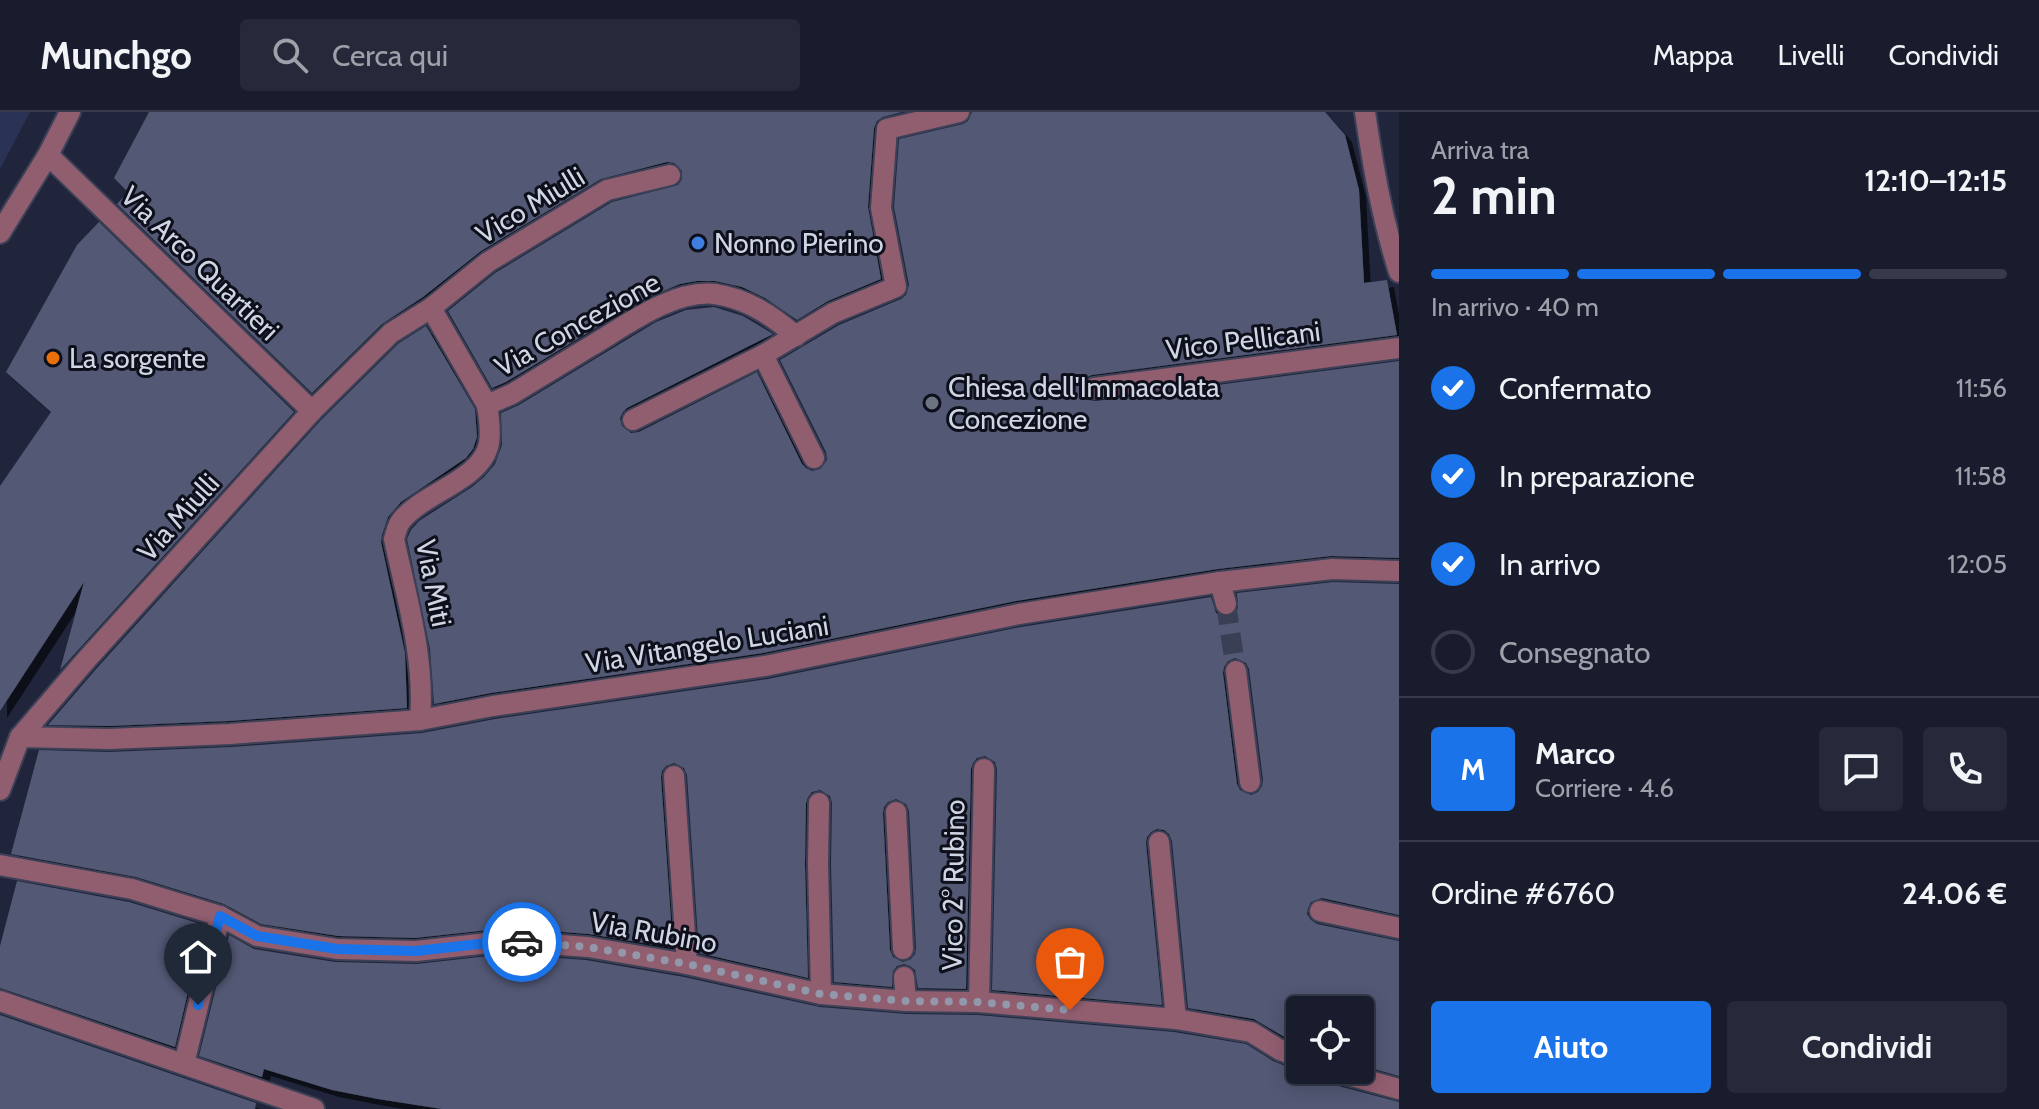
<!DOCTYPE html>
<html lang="it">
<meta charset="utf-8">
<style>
body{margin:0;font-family:Cabin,sans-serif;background:#252939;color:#f1f3f6;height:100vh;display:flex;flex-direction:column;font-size:30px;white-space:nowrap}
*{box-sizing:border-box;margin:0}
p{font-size:26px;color:#9fa1aa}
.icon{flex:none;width:44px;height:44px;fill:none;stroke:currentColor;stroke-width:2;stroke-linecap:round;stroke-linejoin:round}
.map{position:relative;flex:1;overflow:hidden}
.drawer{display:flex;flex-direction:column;background:#181c2d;width:640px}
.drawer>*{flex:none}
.controls{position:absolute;left:1286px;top:884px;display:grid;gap:16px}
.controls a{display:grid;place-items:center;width:88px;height:88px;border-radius:8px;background:#181c2d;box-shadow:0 4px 20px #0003,0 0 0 2px #363a49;font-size:40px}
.pin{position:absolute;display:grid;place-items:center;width:68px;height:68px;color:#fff;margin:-82px -34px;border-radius:50% 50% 50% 0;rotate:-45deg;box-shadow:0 0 8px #0007}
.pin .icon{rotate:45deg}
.courier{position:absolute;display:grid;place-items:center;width:80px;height:80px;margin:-40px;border:6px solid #1a73e8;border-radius:50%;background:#fff;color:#222;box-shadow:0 2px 10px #0007}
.head em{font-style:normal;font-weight:800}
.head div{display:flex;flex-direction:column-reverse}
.head{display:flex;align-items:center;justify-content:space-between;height:136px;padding:0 32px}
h1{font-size:52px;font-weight:800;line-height:60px}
.bar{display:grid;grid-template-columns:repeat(4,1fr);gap:12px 8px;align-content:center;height:96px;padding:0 32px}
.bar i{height:10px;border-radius:6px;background:#363a49}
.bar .active{background:#1a73e8}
.bar p{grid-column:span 4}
.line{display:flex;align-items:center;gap:20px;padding:0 32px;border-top:2px solid #363a49}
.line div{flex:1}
.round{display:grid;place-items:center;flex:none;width:84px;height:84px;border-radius:8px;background:#252939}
ol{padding:0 32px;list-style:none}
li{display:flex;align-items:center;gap:24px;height:88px}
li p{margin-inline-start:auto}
li .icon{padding:8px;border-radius:50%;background:#1a73e8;color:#fff;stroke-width:4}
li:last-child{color:#9fa1aa}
li i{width:44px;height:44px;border:4px solid #363a49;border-radius:50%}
.action{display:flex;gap:16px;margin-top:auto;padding:16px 32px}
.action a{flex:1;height:92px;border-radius:8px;background:#1a73e8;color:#fff;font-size:32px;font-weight:800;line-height:92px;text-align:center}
.action a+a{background:#252939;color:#f1f3f6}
header{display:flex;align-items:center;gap:48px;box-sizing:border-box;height:112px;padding:0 40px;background:#181c2d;border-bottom:2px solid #363a49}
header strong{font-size:38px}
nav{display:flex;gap:44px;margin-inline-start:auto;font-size:28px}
.search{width:560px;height:72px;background:#252939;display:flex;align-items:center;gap:20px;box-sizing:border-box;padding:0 28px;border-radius:8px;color:#9fa1aa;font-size:30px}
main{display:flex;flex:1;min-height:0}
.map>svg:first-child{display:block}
.green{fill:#2a3256}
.building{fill:#525974;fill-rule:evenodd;filter:url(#shadow)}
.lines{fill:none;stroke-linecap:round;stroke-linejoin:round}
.minor-tunnel{stroke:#3a3f55;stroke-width:20;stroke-dasharray:20 10;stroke-linecap:butt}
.minor-casing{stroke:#3c4157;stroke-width:24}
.minor{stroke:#915e70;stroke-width:20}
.done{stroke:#9297a9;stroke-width:8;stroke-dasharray:0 14.4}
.route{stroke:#1a73e8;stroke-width:10}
.shop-dot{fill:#3f7fe0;stroke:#0d0f1a;stroke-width:3}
.food-dot{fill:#e8710a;stroke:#0d0f1a;stroke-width:3}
.worship-dot{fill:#6b7280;stroke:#0d0f1a;stroke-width:3}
.labels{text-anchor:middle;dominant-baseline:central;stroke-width:6;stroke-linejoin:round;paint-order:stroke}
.street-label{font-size:28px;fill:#d0d5e4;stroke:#0d0f1a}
.poi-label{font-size:28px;fill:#d0d5e4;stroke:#0d0f1a;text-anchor:start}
</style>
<header>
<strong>Munchgo</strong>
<div class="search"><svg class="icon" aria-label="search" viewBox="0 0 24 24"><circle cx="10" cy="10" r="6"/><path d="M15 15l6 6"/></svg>Cerca qui</div>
<nav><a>Mappa</a><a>Livelli</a><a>Condividi</a></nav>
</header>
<main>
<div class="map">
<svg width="1399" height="997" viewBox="0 0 1399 997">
<defs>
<filter id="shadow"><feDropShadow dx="7" dy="7" stdDeviation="0" flood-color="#0009"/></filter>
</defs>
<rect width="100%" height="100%" fill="#20253c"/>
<polygon class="green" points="0,0 30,0 0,57"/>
<g class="building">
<polygon points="149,0 902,0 883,5 877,9 874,16 868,95 881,167 828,189 797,208 765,186 742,175 715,169 697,169 680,172 644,187 506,270 492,276 448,199 495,161 612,90 678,73 682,67 682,59 674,51 667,50 601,67 481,139 423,185 382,212 312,281 117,92 128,80 114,66"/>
<polygon points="972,0 1325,0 1345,23 1359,78 1364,171 1387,168 1397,223 1092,263 1087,265 1082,270 1081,278 1088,288 1096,289 1399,249 1399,446 1331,444 1218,457 1016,489 763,541 491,581 434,592 430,537 407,427 411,418 419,409 472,375 484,365 495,352 502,333 501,301 519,293 656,210 686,198 714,195 743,204 773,222 627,296 623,300 620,306 622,314 631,321 639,320 757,260 802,352 806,356 812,359 820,357 827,348 826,340 780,248 839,213 901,187 906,183 909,173 894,95 899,27 963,12 968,9"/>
<polygon points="99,110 294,300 60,558 84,470 0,599 0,374 51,300 6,260 77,133"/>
<polygon points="426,214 475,297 477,325 473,337 466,346 401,390 388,405 382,423 381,430 405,541 407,596 229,609 109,614 48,613 97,556 321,308 399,231"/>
<path d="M1333,470L1399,472V803L1322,786L1311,790L1308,796L1307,802L1311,808L1317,812L1399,829V964L1360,953V898H1300V932L1286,926L1254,907L1188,896L1172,729L1169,722L1164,718L1157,717L1151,720L1147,725L1146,731L1162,893L992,878L997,657L995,650L985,644L977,646L973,651L971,657L966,877L918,876L915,858L910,854L904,852L897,854L893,859L892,875L834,870L831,752L832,691L830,684L820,678L812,680L808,685L806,691L805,752L808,866L699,841L687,663L684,656L674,651L666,654L662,659L661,665L673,836L589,822L507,816L415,826L338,824L261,812L224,792L136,765L11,742L39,638L109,640L231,635L422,621L495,607L768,567L1021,515L1211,485L1216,501L1222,504L1229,505L1235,502L1238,496L1237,481ZM1235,546L1246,551L1249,557L1263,668L1262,674L1258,680L1251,683L1240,678L1237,672L1223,561L1224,555L1228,549ZM896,687L906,692L909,699L916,836L915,842L911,847L903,850L893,845L890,838L883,701L884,695L888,690Z"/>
<polygon points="17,769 129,790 204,813 175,935 0,876 0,834"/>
<polygon points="229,823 254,837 335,850 417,852 506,842 586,848 684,865 820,895 906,902 978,903 1174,920 1246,932 1273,949 1295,958 1317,958 1320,966 1327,971 1399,990 1399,997 442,997 378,987 332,978 264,957 262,965 199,944"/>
<polygon points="0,903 256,991 255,997 0,997"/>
</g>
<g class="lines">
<polyline class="minor-tunnel" points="1226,492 1236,559"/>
<g class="minor-casing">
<g id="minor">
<path d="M1365,0C1373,54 1382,107 1399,160"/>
<polyline points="48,43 312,299"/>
<polyline points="0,121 48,43 70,0"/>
<path d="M431,196L487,293L512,282C538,266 565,250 591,234C625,214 673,177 715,182C748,187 771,203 796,224"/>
<polyline points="763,243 814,346"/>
<polyline points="1094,276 1399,236"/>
<polyline points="633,308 763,243 833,201 896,175 881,96 887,17 959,0"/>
<polyline points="1220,470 1226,492"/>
<polyline points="1236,559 1250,670"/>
<path d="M420,608C425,546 407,487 394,427C396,421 397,414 401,409C422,381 483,368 489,331C491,319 489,305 487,293"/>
<polyline points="20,625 109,627 230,622 420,608 493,594 765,554 1019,502 1220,470 1332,457 1399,459"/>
<polyline points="674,664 687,852"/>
<polyline points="0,678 20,625 87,547 312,299 391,221 431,196 488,150 607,78 670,63"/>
<polyline points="819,691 818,752 821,882"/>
<polyline points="896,700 903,837"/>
<polyline points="1159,730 1176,907"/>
<polyline points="0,753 132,777 220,804 257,824 337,837 416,839 506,829 588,835 687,852 821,882 906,889 979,890 1176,907 1251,920 1280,938 1300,946"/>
<polyline points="1320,799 1399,816"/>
<polyline points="904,865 906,889"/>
<polyline points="0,889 314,997"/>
<polyline points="979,890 984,657"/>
<polyline points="184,952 220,804"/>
<polyline points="1330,958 1399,977"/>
</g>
</g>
<use href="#minor" class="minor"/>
</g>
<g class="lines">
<polyline class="done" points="522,830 588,835 687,852 821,882 906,889 979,890 1070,898"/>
<polyline class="route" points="198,893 220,804 257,824 337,837 416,839 506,829 522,830"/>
</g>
<circle class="shop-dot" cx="698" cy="131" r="8"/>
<circle class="food-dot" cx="53" cy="246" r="8"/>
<circle class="worship-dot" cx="932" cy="291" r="8"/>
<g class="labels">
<g class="street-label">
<text transform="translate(530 93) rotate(-31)">Vico Miulli</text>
<text transform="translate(200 151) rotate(44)">Via Arco Quartieri</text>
<text transform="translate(577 212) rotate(-29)">Via Concezione</text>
<text transform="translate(1243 228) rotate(-7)">Vico Pellicani</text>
<text transform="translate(178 405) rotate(-48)">Via Miulli</text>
<text transform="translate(434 471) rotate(79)">Via Miti</text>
<text transform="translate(707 532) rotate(-9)">Via Vitangelo Luciani</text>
<text transform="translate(953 773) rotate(-89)">Vico 2° Rubino</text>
<text transform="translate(654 820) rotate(10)">Via Rubino</text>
</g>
<g class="poi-label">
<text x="714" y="131">Nonno Pierino</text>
<text x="69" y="246">La sorgente</text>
<text x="948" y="275">Chiesa dell'Immacolata<tspan x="948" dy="32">Concezione</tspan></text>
</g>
</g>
</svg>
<div class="controls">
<a><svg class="icon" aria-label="locate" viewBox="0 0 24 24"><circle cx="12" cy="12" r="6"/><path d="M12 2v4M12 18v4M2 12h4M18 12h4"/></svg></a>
</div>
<div class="pin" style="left:1070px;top:898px;background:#ea580c"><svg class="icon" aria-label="bag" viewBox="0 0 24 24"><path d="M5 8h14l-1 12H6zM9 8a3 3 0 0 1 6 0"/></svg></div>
<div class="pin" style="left:198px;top:893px;background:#1f2937"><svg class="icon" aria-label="home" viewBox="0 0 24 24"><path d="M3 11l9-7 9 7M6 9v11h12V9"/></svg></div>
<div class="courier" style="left:522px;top:830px"><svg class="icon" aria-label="car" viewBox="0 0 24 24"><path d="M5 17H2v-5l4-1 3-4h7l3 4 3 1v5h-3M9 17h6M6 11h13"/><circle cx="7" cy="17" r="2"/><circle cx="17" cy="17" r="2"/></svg></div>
</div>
<section class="drawer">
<div class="head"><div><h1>2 min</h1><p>Arriva tra</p></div><em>12:10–12:15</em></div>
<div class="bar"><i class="active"></i><i class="active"></i><i class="active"></i><i></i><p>In arrivo · 40 m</p></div>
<ol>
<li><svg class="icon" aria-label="check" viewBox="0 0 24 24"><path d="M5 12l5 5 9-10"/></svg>Confermato<p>11:56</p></li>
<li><svg class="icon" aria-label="check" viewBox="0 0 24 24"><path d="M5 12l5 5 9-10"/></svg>In preparazione<p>11:58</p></li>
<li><svg class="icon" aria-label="check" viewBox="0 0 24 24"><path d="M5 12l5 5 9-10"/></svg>In arrivo<p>12:05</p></li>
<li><i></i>Consegnato</li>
</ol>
<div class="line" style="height:144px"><b class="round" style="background:#1a73e8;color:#fff">M</b><div><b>Marco</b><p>Corriere · 4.6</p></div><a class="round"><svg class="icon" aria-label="chat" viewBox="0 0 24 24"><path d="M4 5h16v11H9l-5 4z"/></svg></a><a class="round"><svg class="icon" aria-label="phone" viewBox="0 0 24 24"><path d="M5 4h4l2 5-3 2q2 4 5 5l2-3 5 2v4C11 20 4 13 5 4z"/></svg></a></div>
<div class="line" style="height:104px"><div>Ordine #6760</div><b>24.06 €</b></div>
<div class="action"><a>Aiuto</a><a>Condividi</a></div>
</section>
</main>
